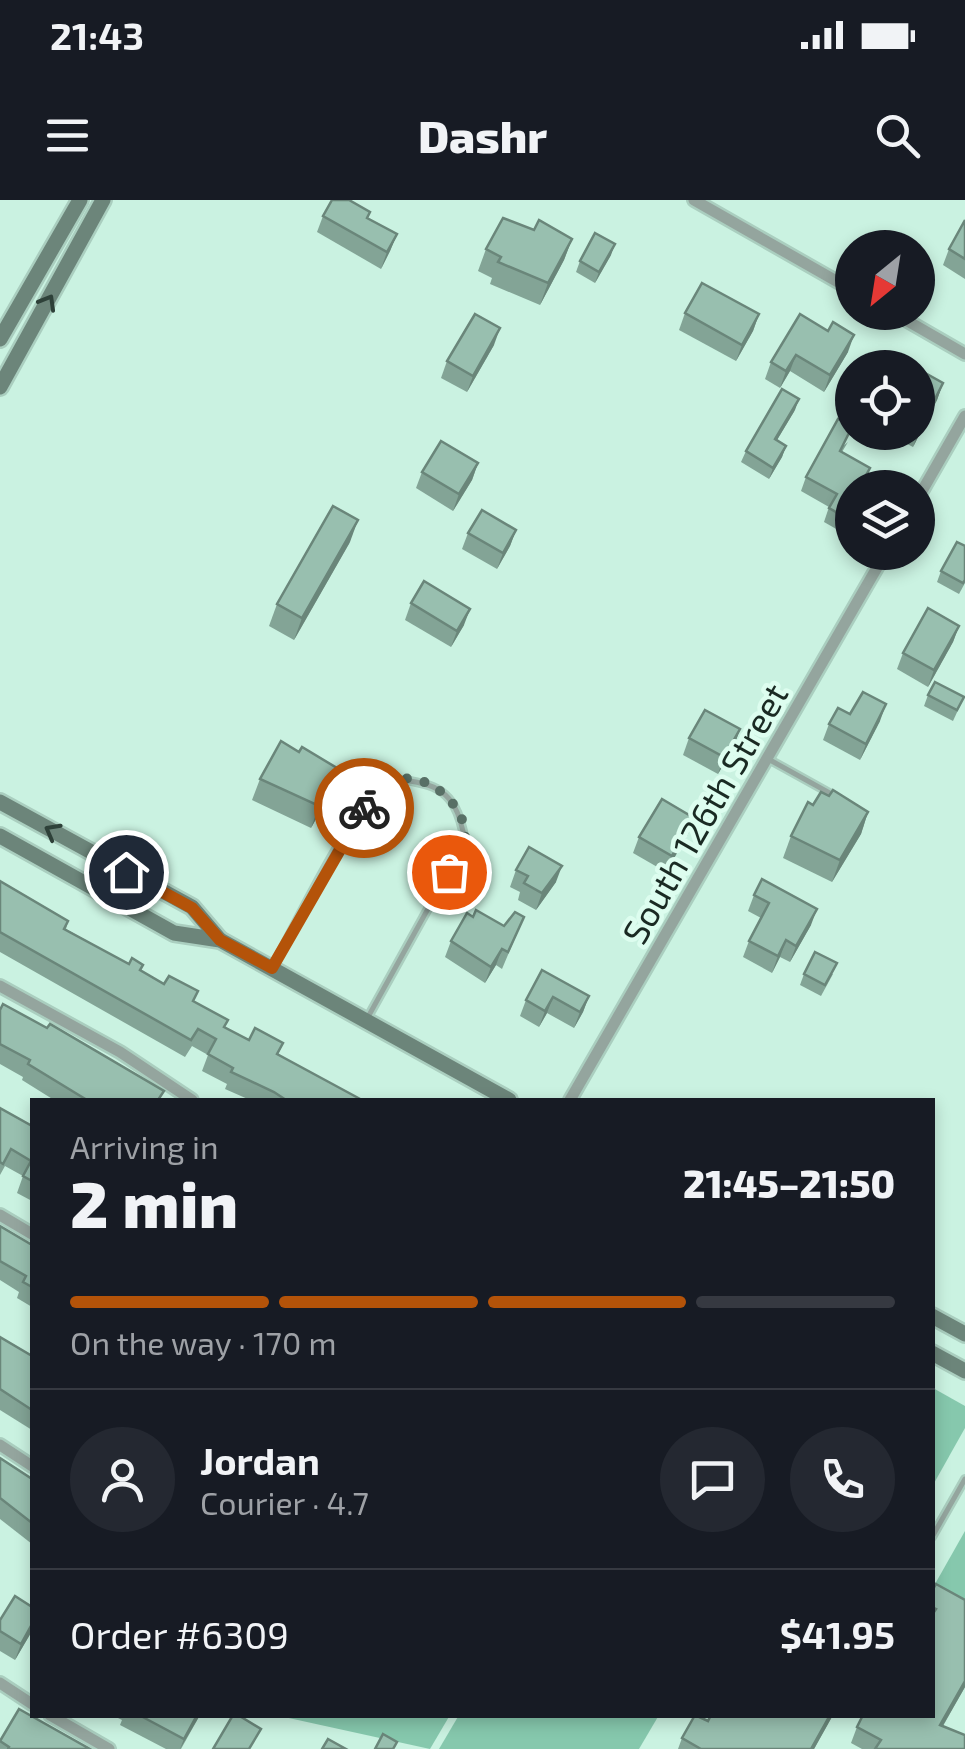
<!DOCTYPE html>
<meta charset="utf-8">
<style>
body{margin:0;font-family:"Exo 2",sans-serif;background:#242831;color:#f1f3f6;height:100vh;display:flex;flex-direction:column;font-size:38px;white-space:nowrap}
*{box-sizing:border-box;margin:0}
p{font-size:32px;color:#9ea1a6}
.icon{flex:none;width:55px;height:55px;fill:none;stroke:currentColor;stroke-width:2;stroke-linecap:round;stroke-linejoin:round}
.map{position:relative;flex:1;overflow:hidden}
.details{position:absolute;left:30px;top:898px;width:905px;height:620px;display:flex;flex-direction:column;background:#171b24;border-radius:0px;box-shadow:0 5px 15px #0003}
.details>*{flex:none}
.needle{width:65px;rotate:210deg}
.tools{position:absolute;left:835px;top:30px;display:grid;gap:20px}
.tools a{display:grid;place-items:center;width:100px;height:100px;border-radius:50%;background:#171b24;box-shadow:0 5px 15px #0003;font-size:50px}
.pin{position:absolute;display:grid;place-items:center;width:85px;height:85px;color:#fff;margin:-42px;border:5px solid #fff;border-radius:50%;box-shadow:0 2px 10px #0007}
.courier{position:absolute;display:grid;place-items:center;width:100px;height:100px;margin:-50px;border:8px solid #b45309;border-radius:50%;background:#fff;color:#222;box-shadow:0 2px 12px #0007}
.head em{font-style:normal;font-weight:800}
.head div{display:flex;flex-direction:column-reverse}
.head{display:flex;align-items:center;justify-content:space-between;height:170px;padding:0 40px}
h1{font-size:65px;font-weight:800;line-height:75px}
.bar{display:grid;grid-template-columns:repeat(4,1fr);gap:15px 10px;align-content:center;height:120px;padding:0 40px}
.bar i{height:12px;border-radius:8px;background:#363941}
.bar .active{background:#b45309}
.bar p{grid-column:span 4}
.line{display:flex;align-items:center;gap:25px;padding:0 40px;border-top:2px solid #363941}
.line div{flex:1}
.round{display:grid;place-items:center;flex:none;width:105px;height:105px;border-radius:52px;background:#242831}
.status{display:flex;justify-content:space-between;align-items:center;height:70px;padding:0 50px;background:#171b24;direction:ltr}
.status svg{height:28px;fill:currentColor}
header{display:flex;justify-content:space-between;align-items:center;height:130px;padding:0 40px;background:#171b24;font-size:45px;font-weight:800}
.map>svg:first-child{display:block}
.green{fill:#86c8ad}
.lines{fill:none;stroke-linecap:round;stroke-linejoin:round}
.service-casing{stroke:#aacebf;stroke-width:10}
.minor-casing{stroke:#aacebf;stroke-width:16}
.secondary-casing{stroke:#aacebf;stroke-width:20}
.service{stroke:#94a59e;stroke-width:5}
.minor{stroke:#94a59e;stroke-width:11}
.secondary{stroke:#6c857a;stroke-width:15}
.wall{fill:#83a496}
.shaded-wall{fill:#6a867a}
.building{fill:#98bfaf;stroke:#6a867a;stroke-width:2.5}
.oneway{stroke:#2e4139}
.done{stroke:#587066;stroke-width:10;stroke-dasharray:0 18}
.route{stroke:#b45309;stroke-width:12}
.labels{text-anchor:middle;dominant-baseline:central;stroke-width:9;stroke-linejoin:round;paint-order:stroke}
.street-label{font-size:35px;fill:#1a2a23;stroke:#ddfdef}
</style>
<div class="status"><b>21:43</b><svg viewBox="0 0 49 12"><path d="M0 12V9h3v3zM5 12V6h3v6zM10 12V3h3v9zM15 12V0h3v12zM26 1h20v11H26zM47 4h2v5h-2z"/></svg></div>
<header><svg class="icon" aria-label="menu" viewBox="0 0 24 24"><path d="M4 6h16M4 12h16M4 18h16"/></svg>Dashr<svg class="icon" aria-label="search" viewBox="0 0 24 24"><circle cx="10" cy="10" r="6"/><path d="M15 15l6 6"/></svg></header>
<div class="map">
<svg width="965" height="1549" viewBox="0 0 965 1549">
<rect width="100%" height="100%" fill="#caf2e1"/>
<g class="green">
<polygon points="933,1188 965,1206 965,1228 933,1285"/>
<polygon points="965,1331 965,1401 935,1384"/>
<polygon points="275,1515 450,1515 430,1549"/>
<polygon points="459,1515 659,1515 639,1549 439,1549"/>
</g>
<g class="lines">
<g class="service-casing">
<g id="service">
<polyline points="770,560 835,596"/>
<path d="M272,768C294,728 350,611 381,588C395,577 408,580 424,584C454,591 461,617 465,642L368,817"/>
<polyline points="932,1337 965,1279"/>
</g>
</g>
<g class="minor-casing">
<g id="minor">
<polyline points="694,0 852,90"/>
<polyline points="892,112 965,154"/>
<polyline points="918,298 965,216"/>
<polyline points="0,786 120,852 192,900"/>
<polyline points="570,900 886,352"/>
<polyline points="0,1015 32,1034"/>
<polyline points="0,1245 32,1266"/>
<polyline points="0,1483 32,1504"/>
<polyline points="50,1515 109,1549"/>
</g>
</g>
<g class="secondary-casing">
<g id="secondary">
<polyline points="0,139 80,0"/>
<polyline points="0,187 103,0"/>
<polyline points="0,602 192,707 220,740"/>
<polyline points="0,636 174,733 220,740 509,900"/>
<polyline points="932,1116 965,1134"/>
<polyline points="932,1153 965,1171"/>
</g>
</g>
<use href="#service" class="service"/>
<use href="#minor" class="minor"/>
<use href="#secondary" class="secondary"/>
</g>
<g class="wall">
<polygon points="323,16 368,18 397,34 390,51 381,69 317,32"/>
<polygon points="965,20 965,79 943,65 949,49"/>
<polygon points="534,30 572,39 564,60 540,105 490,84 492,78 478,71 486,49"/>
<polygon points="611,55 595,83 576,72 580,61"/>
<polygon points="685,113 759,114 753,131 736,161 679,130"/>
<polygon points="800,114 848,152 824,192 790,171 780,188 765,179 771,162"/>
<polygon points="494,145 467,192 441,178 447,161"/>
<polygon points="918,169 943,183 937,200 913,247 892,236 893,232 918,232"/>
<polygon points="795,210 777,240 786,246 782,257 769,279 741,262 746,251"/>
<polygon points="848,242 842,252 870,268 864,282 838,330 824,322 829,307 801,291 806,277"/>
<polygon points="478,263 472,280 453,311 416,288 422,272"/>
<polygon points="516,330 510,346 497,369 462,349 468,333"/>
<polygon points="350,342 294,440 269,426 277,404"/>
<polygon points="965,346 965,383 959,394 937,382 941,371"/>
<polygon points="411,403 464,425 451,447 405,420"/>
<polygon points="959,426 953,442 928,487 897,469 903,453"/>
<polygon points="928,495 964,497 953,521 924,506"/>
<polygon points="850,514 880,521 860,560 823,540 829,524"/>
<polygon points="740,529 734,546 718,574 683,555 689,538"/>
<polygon points="299,552 347,574 339,595 329,612 322,608 311,628 252,600 260,579"/>
<polygon points="829,596 868,612 861,634 832,682 783,658 791,636 813,605"/>
<polygon points="688,634 666,672 633,653 639,637"/>
<polygon points="516,670 556,682 536,710 518,700 520,692 510,687"/>
<polygon points="0,681 68,721 66,729 164,784 198,791 194,801 228,820 225,827 249,840 283,843 278,855 362,900 250,900 225,889 227,884 202,871 208,855 192,846 185,857 0,752"/>
<polygon points="754,695 811,725 790,762 780,757 772,773 743,757 749,741 761,718 748,711"/>
<polygon points="473,717 504,726 524,717 502,769 496,765 485,783 445,757 451,741"/>
<polygon points="542,770 589,796 583,812 574,828 547,813 539,827 520,816 526,800"/>
<polygon points="804,774 833,774 821,796 800,785"/>
<polygon points="0,810 160,900 54,900 22,880 23,877 0,864"/>
<polygon points="0,908 32,926 32,1001 17,993 23,976 5,966 0,975"/>
<polygon points="0,1026 32,1045 32,1107 17,1098 19,1092 0,1080"/>
<polygon points="0,1137 32,1156 32,1230 0,1210"/>
<polygon points="0,1258 32,1279 32,1344 0,1319"/>
<polygon points="932,1391 965,1400 965,1487 943,1526 965,1549 862,1549 851,1543 857,1527 932,1515"/>
<polygon points="0,1420 32,1431 15,1460 0,1451"/>
<polygon points="112,1515 200,1515 181,1549 166,1549 120,1525 122,1520"/>
<polygon points="711,1515 833,1515 814,1549 678,1549 682,1538 708,1521"/>
<polygon points="0,1541 90,1549 0,1549"/>
</g>
<g class="shaded-wall">
<polygon points="397,34 390,51 381,69 387,52"/>
<polygon points="572,39 564,60 540,105 548,83"/>
<polygon points="615,44 611,55 595,83 599,72"/>
<polygon points="759,114 753,131 736,161 742,145"/>
<polygon points="500,128 494,145 467,192 473,176"/>
<polygon points="854,135 848,152 824,192 830,175"/>
<polygon points="796,155 790,171 780,188 786,171"/>
<polygon points="943,183 937,200 913,247 919,231"/>
<polygon points="799,199 795,210 771,250 775,239"/>
<polygon points="786,246 782,257 769,279 773,268"/>
<polygon points="478,263 472,280 453,311 459,294"/>
<polygon points="852,298 852,303 838,330 843,316"/>
<polygon points="358,320 350,342 294,440 302,418"/>
<polygon points="516,330 510,346 497,369 503,353"/>
<polygon points="470,409 464,425 451,447 457,431"/>
<polygon points="959,426 953,442 928,487 934,470"/>
<polygon points="886,504 880,521 860,560 866,544"/>
<polygon points="740,529 734,546 718,574 724,557"/>
<polygon points="347,574 339,595 329,612 337,591"/>
<polygon points="330,587 322,608 311,628 319,606"/>
<polygon points="868,612 861,634 832,682 840,660"/>
<polygon points="694,618 688,634 666,672 672,656"/>
<polygon points="562,666 556,682 536,710 542,693"/>
<polygon points="817,709 811,725 790,762 796,746"/>
<polygon points="786,740 780,757 772,773 778,756"/>
<polygon points="502,749 496,765 485,783 491,767"/>
<polygon points="589,796 583,812 574,828 580,812"/>
<polygon points="553,797 547,813 539,827 545,811"/>
<polygon points="32,1424 32,1431 15,1460 21,1444"/>
<polygon points="965,1481 965,1487 934,1541 940,1525"/>
<polygon points="197,1515 200,1515 180,1549 184,1539"/>
<polygon points="830,1515 833,1515 814,1549 811,1549"/>
</g>
<g class="building">
<polygon points="332,0 349,0 370,12 367,18 397,34 387,52 323,16"/>
<polygon points="503,18 534,30 539,20 572,39 548,83 498,62 501,57 486,49"/>
<polygon points="965,20 965,59 949,49"/>
<polygon points="595,33 615,44 599,72 580,61"/>
<polygon points="702,83 759,114 742,145 685,113"/>
<polygon points="475,114 500,128 473,176 447,161"/>
<polygon points="800,114 828,131 833,122 854,135 830,175 796,155 786,171 771,162"/>
<polygon points="902,161 915,168 898,168"/>
<polygon points="918,169 943,183 919,231 918,230"/>
<polygon points="782,189 799,199 775,239 786,246 773,268 746,251"/>
<polygon points="838,219 852,227 840,251 870,268 859,288 852,288 852,298 843,316 829,308 837,294 806,277"/>
<polygon points="441,241 478,263 459,294 422,272"/>
<polygon points="333,306 358,320 302,418 277,404"/>
<polygon points="482,310 516,330 503,353 468,333"/>
<polygon points="957,342 965,346 965,380 963,383 941,371"/>
<polygon points="424,381 470,409 457,431 411,403"/>
<polygon points="928,408 959,426 934,470 903,453"/>
<polygon points="935,482 964,497 957,510 928,495"/>
<polygon points="863,492 886,504 866,544 829,524 838,508 850,514"/>
<polygon points="705,510 740,529 724,557 689,538"/>
<polygon points="281,541 299,552 302,547 347,574 337,591 330,587 319,606 260,579"/>
<polygon points="833,590 868,612 840,660 791,636 808,602 813,605 821,592 829,596"/>
<polygon points="662,599 694,618 672,656 639,637"/>
<polygon points="529,647 562,666 542,693 524,683 528,676 516,670"/>
<polygon points="762,679 817,709 796,746 786,740 778,756 749,741 769,703 754,695"/>
<polygon points="0,681 68,721 64,729 129,764 132,758 143,765 140,770 164,784 169,776 198,791 193,801 228,820 224,827 249,840 255,828 283,843 277,854 362,900 286,900 274,892 231,872 233,868 208,854 216,839 198,829 191,840 0,732"/>
<polygon points="476,710 504,726 515,712 524,717 508,752 502,749 491,767 451,741 467,713 473,717"/>
<polygon points="815,752 837,763 825,785 804,774"/>
<polygon points="542,770 589,796 580,812 553,797 545,811 526,800"/>
<polygon points="3,804 47,828 50,824 164,891 158,900 87,900 28,864 30,860 0,844 0,810"/>
<polygon points="0,908 32,926 32,981 23,976 31,961 11,949 3,964 0,962"/>
<polygon points="0,1026 32,1045 32,1087 23,1082 26,1076 0,1061"/>
<polygon points="0,1137 32,1156 32,1210 0,1189"/>
<polygon points="0,1258 32,1279 32,1323 0,1298"/>
<polygon points="936,1384 965,1400 965,1481 940,1525 965,1535 965,1549 875,1549 881,1540 857,1527 863,1515 932,1515 932,1415 936,1409 932,1407 932,1391"/>
<polygon points="15,1396 32,1407 32,1424 21,1444 0,1431 0,1420"/>
<polygon points="19,1509 90,1549 8,1549 9,1547 0,1541"/>
<polygon points="139,1515 197,1515 184,1539"/>
<polygon points="233,1515 238,1515 261,1529 249,1549 213,1549"/>
<polygon points="695,1515 708,1521 711,1515 830,1515 811,1549 701,1549 682,1538"/>
<polygon points="383,1534 397,1542 393,1549 375,1549"/>
<polygon points="328,1539 346,1549 322,1549"/>
</g>
<defs><path id="oneway-chevron" d="M-2-3.5L2.5 0L-2 3.5" fill="none" stroke-width="1.6" stroke-linecap="round" stroke-linejoin="round" transform="scale(2.5)"/></defs>
<g class="oneway">
<use href="#oneway-chevron" transform="translate(48 102) rotate(-60)"/>
<use href="#oneway-chevron" transform="translate(52 631) rotate(-151)"/>
</g>
<g class="lines">
<path class="done" d="M364,608C374,596 384,582 401,579C433,574 472,612 464,644C462,653 454,664 449,672"/>
<polyline class="route" points="126,672 192,708 220,740 272,768 364,608"/>
</g>
<g class="labels">
<g class="street-label">
<text transform="translate(704 613) rotate(-60)">South 126th Street</text>
</g>
</g>
</svg>
<div class="tools">
<a><svg class="needle" viewBox="-14 -14 28 28"><path d="M0-13l5 13h-10z" fill="#e53935"/><path d="M0 13l5-13h-10z" fill="#9ea1a6"/></svg></a>
<a><svg class="icon" aria-label="locate" viewBox="0 0 24 24"><circle cx="12" cy="12" r="6"/><path d="M12 2v4M12 18v4M2 12h4M18 12h4"/></svg></a>
<a><svg class="icon" aria-label="layers" viewBox="0 0 24 24"><path d="M12 4l9 5-9 5-9-5zM3 14l9 5 9-5"/></svg></a>
</div>
<div class="pin" style="left:449px;top:672px;background:#ea580c"><svg class="icon" aria-label="bag" viewBox="0 0 24 24"><path d="M5 8h14l-1 12H6zM9 8a3 3 0 0 1 6 0"/></svg></div>
<div class="pin" style="left:126px;top:672px;background:#1f2937"><svg class="icon" aria-label="home" viewBox="0 0 24 24"><path d="M3 11l9-7 9 7M6 9v11h12V9"/></svg></div>
<div class="courier" style="left:364px;top:608px"><svg class="icon" aria-label="bike" viewBox="0 0 24 24"><circle cx="6" cy="16" r="4"/><circle cx="18" cy="16" r="4"/><path d="M6 16l4-8h5l3 8M10 8l3 8H6M13 5h3"/></svg></div>
<section class="details">
<div class="head"><div><h1>2 min</h1><p>Arriving in</p></div><em>21:45–21:50</em></div>
<div class="bar"><i class="active"></i><i class="active"></i><i class="active"></i><i></i><p>On the way · 170 m</p></div>
<div class="line" style="height:180px"><a class="round"><svg class="icon" aria-label="person" viewBox="0 0 24 24"><circle cx="12" cy="8" r="4"/><path d="M4 21q1-7 8-7t8 7"/></svg></a><div><b>Jordan</b><p>Courier · 4.7</p></div><a class="round"><svg class="icon" aria-label="chat" viewBox="0 0 24 24"><path d="M4 5h16v11H9l-5 4z"/></svg></a><a class="round"><svg class="icon" aria-label="phone" viewBox="0 0 24 24"><path d="M5 4h4l2 5-3 2q2 4 5 5l2-3 5 2v4C11 20 4 13 5 4z"/></svg></a></div>
<div class="line" style="height:130px"><div>Order #6309</div><b>$41.95</b></div>
</section>
</div>
